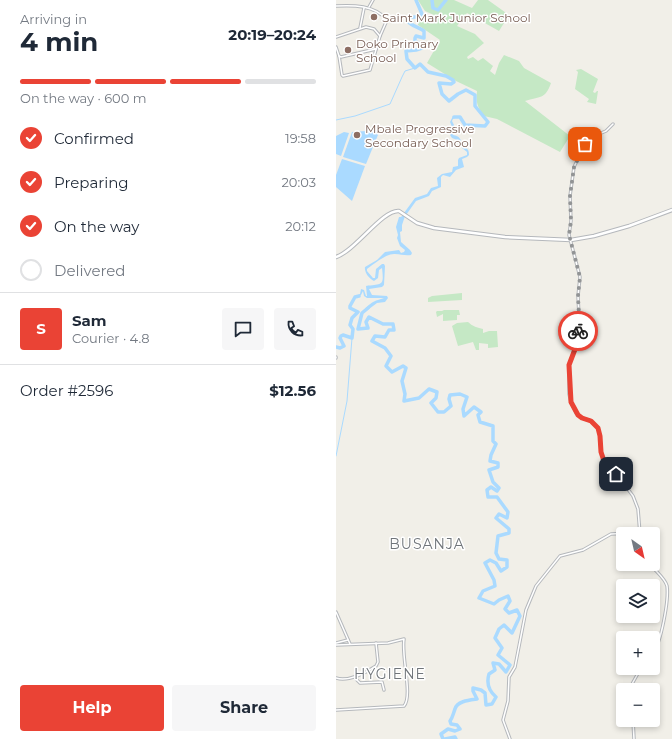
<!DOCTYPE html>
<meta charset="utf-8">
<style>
body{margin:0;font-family:Montserrat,sans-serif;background:#f6f6f7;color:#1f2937;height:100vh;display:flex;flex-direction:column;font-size:15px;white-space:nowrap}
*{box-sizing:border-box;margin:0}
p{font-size:13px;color:#747a83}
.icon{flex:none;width:22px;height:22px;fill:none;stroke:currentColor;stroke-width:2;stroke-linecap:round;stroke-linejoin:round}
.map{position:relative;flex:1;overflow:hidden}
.drawer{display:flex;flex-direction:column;background:#fff;width:336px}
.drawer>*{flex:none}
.needle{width:26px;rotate:146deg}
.controls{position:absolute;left:280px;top:527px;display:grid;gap:8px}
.controls a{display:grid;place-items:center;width:44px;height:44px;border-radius:4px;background:#fff;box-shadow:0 2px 6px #0003;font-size:20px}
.pin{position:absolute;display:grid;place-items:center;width:34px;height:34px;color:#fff;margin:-17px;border-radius:8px;box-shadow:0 2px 6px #0006}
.courier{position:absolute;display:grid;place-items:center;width:40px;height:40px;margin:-20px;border:3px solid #ea4335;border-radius:50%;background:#fff;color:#222;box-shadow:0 1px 5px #0007}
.overview em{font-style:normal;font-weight:700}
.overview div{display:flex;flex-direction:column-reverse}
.overview{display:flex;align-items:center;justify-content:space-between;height:68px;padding:0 20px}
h1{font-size:26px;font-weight:700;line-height:30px}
.bar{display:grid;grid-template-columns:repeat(4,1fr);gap:6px 4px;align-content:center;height:48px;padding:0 20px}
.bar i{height:5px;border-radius:3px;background:#e0e1e3}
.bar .current{background:#ea4335}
.bar p{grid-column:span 4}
.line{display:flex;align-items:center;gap:10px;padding:0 20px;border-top:1px solid #e0e1e3}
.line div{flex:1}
.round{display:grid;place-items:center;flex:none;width:42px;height:42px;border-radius:4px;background:#f6f6f7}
ol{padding:0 20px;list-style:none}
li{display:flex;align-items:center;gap:12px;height:44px}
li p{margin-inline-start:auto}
li .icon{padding:4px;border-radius:50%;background:#ea4335;color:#fff;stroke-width:4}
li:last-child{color:#747a83}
li i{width:22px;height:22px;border:2px solid #e0e1e3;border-radius:50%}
.cta{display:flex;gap:8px;margin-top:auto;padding:8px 20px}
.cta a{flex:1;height:46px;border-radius:4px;background:#ea4335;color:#fff;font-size:16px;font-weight:700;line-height:46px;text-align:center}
.cta a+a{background:#f6f6f7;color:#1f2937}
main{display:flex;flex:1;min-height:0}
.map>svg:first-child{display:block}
.green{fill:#c5e8c5}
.water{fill:#aadaff}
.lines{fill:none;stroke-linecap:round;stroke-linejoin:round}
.stream{stroke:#aadaff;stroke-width:1}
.river{stroke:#aadaff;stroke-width:3.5}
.minor-casing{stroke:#b5b8bc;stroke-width:3.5}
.tertiary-casing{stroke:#b5b8bc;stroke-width:4.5}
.minor{stroke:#fff;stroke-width:1.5}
.tertiary{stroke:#fff;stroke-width:2.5}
.done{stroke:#929495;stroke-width:4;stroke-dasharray:0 7.2}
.route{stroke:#ea4335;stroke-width:5}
.education-dot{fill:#8d6e63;stroke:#fff;stroke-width:1.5}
.labels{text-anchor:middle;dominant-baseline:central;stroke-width:3;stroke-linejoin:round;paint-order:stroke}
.education-label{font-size:12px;fill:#785e54;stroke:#fff;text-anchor:start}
.quarter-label{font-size:14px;letter-spacing:1px;fill:#70757a;stroke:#fff}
</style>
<main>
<section class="drawer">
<div class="overview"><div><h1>4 min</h1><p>Arriving in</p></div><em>20:19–20:24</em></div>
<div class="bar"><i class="current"></i><i class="current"></i><i class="current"></i><i></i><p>On the way · 600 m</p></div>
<ol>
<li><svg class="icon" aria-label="check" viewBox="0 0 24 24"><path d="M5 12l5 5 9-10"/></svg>Confirmed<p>19:58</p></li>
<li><svg class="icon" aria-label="check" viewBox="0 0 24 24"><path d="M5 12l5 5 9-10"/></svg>Preparing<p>20:03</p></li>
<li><svg class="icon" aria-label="check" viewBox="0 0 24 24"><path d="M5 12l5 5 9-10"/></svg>On the way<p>20:12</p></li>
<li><i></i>Delivered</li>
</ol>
<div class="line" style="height:72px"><b class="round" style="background:#ea4335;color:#fff">S</b><div><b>Sam</b><p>Courier · 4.8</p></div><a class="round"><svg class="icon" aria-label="chat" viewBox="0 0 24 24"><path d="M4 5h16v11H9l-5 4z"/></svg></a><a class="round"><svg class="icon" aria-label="phone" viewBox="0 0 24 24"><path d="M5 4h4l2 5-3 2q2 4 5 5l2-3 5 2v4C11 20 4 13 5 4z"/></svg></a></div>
<div class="line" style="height:52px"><div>Order #2596</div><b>$12.56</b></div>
<div class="cta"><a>Help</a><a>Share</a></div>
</section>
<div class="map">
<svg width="336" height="739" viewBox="0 0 336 739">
<rect width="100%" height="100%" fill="#f1efe8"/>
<g class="green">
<path d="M82,0H95L96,6H98L97,0H118L136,8L142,0H152L173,15L163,31L131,13L121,26L139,34L148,43L131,57L132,59L137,57L142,61L147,58L157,66L154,71L159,75L163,63L168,55L183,61L188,68L215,83C209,100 204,96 189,101L234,136L224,152L161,119L148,116C141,106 140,103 141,91L120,81L91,63L104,40L82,25V20L87,16L97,19L99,17L98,15L89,11Z"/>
<polygon points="245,69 262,79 257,92 259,93 261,91 262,91 260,104 251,102 253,99 239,89 242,72 240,70"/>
<polygon points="126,293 126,300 92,302 92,298 96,296"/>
<polygon points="108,310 123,310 124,315 121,315 121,320 107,321 107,314 101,317 100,312 101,311 106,311"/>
<path d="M132,322C136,326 142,328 147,329V333L153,331H161L162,347L152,348V344L143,343V350H140L137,342L122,346L116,326L121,323Z"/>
</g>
<g class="water">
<path d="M117,116H123L117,119L116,121L120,129L117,135C124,136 124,139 128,146C131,149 133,149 133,155L131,157L126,159L128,167L120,170L114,177L107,175L105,177V187L96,191L93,196L80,201L70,215L68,213L79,198L91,194L95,188L102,186L101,178L106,174L116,172L117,167L122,166V160L123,158L131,155V152L126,148L124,141L116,138L114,135L117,129L114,122Z"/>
<polygon points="44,130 30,164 7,157 16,132"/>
<polygon points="8,132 13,133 5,156 0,154 0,136"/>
<polygon points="6,159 29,166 16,201 0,187 0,175"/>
<path d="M67,215L69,216L66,225V231L64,232L65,242L74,250L76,253L75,255C69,256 65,254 59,254C51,253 38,264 31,269V271L37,278H39L40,269L46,264H48L49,266L48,285L46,287L33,289L36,295L51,296L52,298L49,302L41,303L29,312L28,310C31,306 37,301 42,300C44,299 46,299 48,298H31L28,296L27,291L25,295L19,297L24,294L25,289L28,290L30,296H31L30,286C47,284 48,286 46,268L43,270L42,278L38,281C33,279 28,272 29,267L41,260L49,252L63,250L65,253L68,252L69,250L64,246L61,238L62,235L60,227L63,217H65Z"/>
</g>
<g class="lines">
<g class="stream">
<polyline points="0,120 19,116 54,104 66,77 69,71 79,68"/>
<polyline points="0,456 11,401 16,338"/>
</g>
<g class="river">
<path d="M80,0L86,14L82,17H73L71,21C76,26 82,27 88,31V38L80,36L79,38V41L84,44L86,48L80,50L70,51L71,59L79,68L84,64L92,72L110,76L117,80L118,82L115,84L103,83L106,94L113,101L122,94L130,90L139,95V106L152,122L149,126L129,125L124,117H118"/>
<polyline points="96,0 97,8 102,10 110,0"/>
<path d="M32,308L26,313L22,329L32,328L30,322L33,317L47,324H57L58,330H53L49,337L39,336L36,341L49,348L55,356L50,366L56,372L67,366L70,368L66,381L69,394L68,401L83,398L93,389L101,392L100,398L95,403L102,412H108L115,406L113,399L114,395L124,394L131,397L127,409L128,416L138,407L145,412L142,415L144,422L157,426V441L160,444L155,455L154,461L162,463V467L153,470L157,482L163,488L161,491L155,487L151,490L152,497H161L172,512L171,518L163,514L160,518L173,529V533L162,536L160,553L163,559L171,560V567L165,571L160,563L154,560L149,563L158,580L159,586L147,591L143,598L158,604L163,600L172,596L174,601L169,609L173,613L181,610L184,616L176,633L168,625L163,629L159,638L166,648L162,655L174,665L170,672L163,664L157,663L159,670L153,674C150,684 153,691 160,697L156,704L150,705L149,693L145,690L137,688V691L141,699C134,700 121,701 119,709C117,714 117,717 114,721L115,724L121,725L124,729L119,731L112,729L105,734L107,739"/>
<polyline points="0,347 4,348 8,346 4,338 5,336 7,335 16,338 17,329 14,325 16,318 22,312 14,308 14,306 19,297 23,296"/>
<polyline points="109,739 119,737 120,739"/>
</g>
<g class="minor-casing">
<g id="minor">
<path d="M0,6C17,5 39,5 51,20L44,36"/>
<polyline points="33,7 37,0"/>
<polyline points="24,28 28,8"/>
<polyline points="0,37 30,27 38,29 44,36 34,70 7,76 6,75 3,56"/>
<polyline points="0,47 3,56 5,57 40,49"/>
<polyline points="277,124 270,131 258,136 249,144 238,167 234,196 235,221 233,235 244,277 242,296 243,316 241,342 233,365 233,394 235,402 240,413 246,418 255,421 262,428 264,436 265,452 267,458 288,484 297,496 302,509 304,534"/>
<polyline points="0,358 0,357"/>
<path d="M314,564C319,571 329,578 331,586C333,600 325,643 317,653"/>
<polyline points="0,612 14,644"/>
<polyline points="0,643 12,640"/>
<path d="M0,645L52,643L68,639C65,656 77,696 68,706L0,710"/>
<polyline points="21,675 20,679 24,683 46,682 48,690"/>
<path d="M0,678C12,682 30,673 40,666L42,662L40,643"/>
<polyline points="295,690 296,684 305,668"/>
<polyline points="297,720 298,739"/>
<polyline points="174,739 167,720 172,701 173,677 179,667 190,610 200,586 224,556 247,550 275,534 296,533 303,531"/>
</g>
</g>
<g class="tertiary-casing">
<path id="tertiary" d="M0,257C19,251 47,209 63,211L81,223L98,228L169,237L235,240L258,236L293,226L336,210"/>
</g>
<use href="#minor" class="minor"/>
<use href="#tertiary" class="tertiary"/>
</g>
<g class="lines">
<polyline class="done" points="242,331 243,316 242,296 244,277 233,235 235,221 234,196 238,167 249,144"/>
<polyline class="route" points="242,331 241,344 233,365 235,402 242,415 246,418 255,421 262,428 264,436 265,452 267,458 280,474"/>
</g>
<g class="education-dot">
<circle cx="38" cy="17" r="4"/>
<circle cx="12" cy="50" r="4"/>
<circle cx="21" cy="135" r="4"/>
</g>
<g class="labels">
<g class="education-label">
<text x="46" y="17">Saint Mark Junior School</text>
<text x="20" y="43">Doko Primary<tspan x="20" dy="14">School</tspan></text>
<text x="29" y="128">Mbale Progressive<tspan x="29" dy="14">Secondary School</tspan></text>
</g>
<g class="quarter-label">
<text x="91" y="544">BUSANJA</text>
<text x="54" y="674">HYGIENE</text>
</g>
</g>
</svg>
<div class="controls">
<a><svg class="needle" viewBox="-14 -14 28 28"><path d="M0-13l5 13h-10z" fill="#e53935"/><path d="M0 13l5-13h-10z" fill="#747a83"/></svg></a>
<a><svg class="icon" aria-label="layers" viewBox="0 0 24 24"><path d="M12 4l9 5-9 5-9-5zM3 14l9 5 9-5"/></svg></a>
<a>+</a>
<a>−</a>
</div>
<div class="pin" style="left:249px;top:144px;background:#ea580c"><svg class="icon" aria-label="bag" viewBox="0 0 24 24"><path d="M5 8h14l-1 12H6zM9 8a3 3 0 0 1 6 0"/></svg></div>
<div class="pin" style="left:280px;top:474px;background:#1f2937"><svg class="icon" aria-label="home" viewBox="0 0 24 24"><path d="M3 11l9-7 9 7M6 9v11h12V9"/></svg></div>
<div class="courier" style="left:242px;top:331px"><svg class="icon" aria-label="bike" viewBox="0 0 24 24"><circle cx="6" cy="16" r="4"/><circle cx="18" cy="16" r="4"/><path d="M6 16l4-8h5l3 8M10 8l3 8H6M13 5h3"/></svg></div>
</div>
</main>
